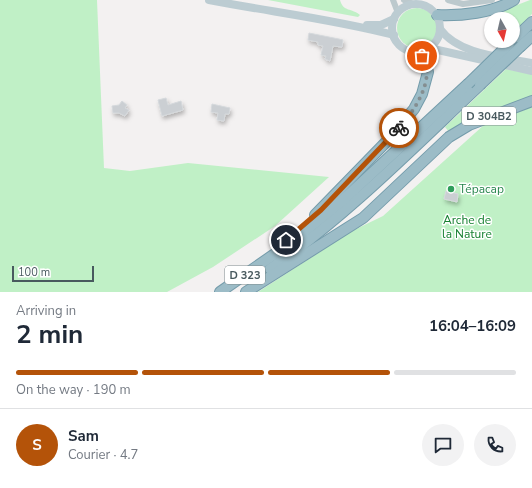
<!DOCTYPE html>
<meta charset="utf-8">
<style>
body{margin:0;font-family:"Nunito Sans",sans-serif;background:#f2f2f3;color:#1f2937;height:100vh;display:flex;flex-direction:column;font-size:15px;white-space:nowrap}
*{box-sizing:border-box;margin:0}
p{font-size:13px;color:#747a83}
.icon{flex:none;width:22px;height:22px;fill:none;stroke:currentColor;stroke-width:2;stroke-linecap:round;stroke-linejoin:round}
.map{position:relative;height:292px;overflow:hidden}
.panel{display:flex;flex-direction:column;background:#fff;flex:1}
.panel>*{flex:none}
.needle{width:26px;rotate:172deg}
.fabs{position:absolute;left:484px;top:12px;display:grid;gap:8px}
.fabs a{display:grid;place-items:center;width:36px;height:36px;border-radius:50%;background:#fff;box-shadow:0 1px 3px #0004;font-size:20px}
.scale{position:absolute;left:12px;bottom:10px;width:82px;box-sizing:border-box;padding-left:4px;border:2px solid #48595e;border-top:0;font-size:11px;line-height:14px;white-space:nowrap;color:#48595e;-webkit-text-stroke:3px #fff;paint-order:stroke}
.pin{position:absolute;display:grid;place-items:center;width:34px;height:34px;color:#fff;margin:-17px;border:2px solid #fff;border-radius:50%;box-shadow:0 1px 4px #0007}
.courier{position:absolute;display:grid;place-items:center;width:40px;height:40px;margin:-20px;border:3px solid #b45309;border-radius:50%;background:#fff;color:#222;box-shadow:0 1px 5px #0007}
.overview em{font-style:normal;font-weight:700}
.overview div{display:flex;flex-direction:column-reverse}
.overview{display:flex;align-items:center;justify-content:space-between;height:68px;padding:0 16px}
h1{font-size:26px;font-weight:700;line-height:30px}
.bar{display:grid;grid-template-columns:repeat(4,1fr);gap:6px 4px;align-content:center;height:48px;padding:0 16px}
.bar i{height:5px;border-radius:3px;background:#e0e1e3}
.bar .current{background:#b45309}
.bar p{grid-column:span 4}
.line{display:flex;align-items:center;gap:10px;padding:0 16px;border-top:1px solid #e0e1e3}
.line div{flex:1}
.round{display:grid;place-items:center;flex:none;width:42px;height:42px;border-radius:21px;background:#f2f2f3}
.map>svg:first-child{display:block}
.green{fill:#c0f0c6}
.building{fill:#cbcfd3;stroke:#d5d9dc;filter:url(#shadow)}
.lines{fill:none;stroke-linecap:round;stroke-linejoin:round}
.trunk-casing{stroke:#749cab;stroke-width:12}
.minor{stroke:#bcc9cd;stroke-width:6}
.secondary{stroke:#bcccd2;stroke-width:8}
.trunk{stroke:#9cbcc7;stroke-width:10}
.trunk-bridge-casing{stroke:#749cab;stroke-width:12;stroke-linecap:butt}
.trunk-bridge{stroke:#9cbcc7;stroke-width:10}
.done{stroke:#848e91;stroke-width:4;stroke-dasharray:0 7.2}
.route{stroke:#b45309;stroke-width:5}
.leisure-dot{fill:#2e9e5b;stroke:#fff;stroke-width:1.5}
.labels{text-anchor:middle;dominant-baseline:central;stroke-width:3;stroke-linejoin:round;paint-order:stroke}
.shield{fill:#fff;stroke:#7f8b8e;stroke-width:1}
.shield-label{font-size:11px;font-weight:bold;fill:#48595e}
.leisure-label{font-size:12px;fill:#27864d;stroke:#fff;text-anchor:start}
.park-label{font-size:12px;fill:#178131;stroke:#fff}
</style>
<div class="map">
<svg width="532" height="292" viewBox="0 0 532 292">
<defs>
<filter id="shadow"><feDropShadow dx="1.5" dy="3" stdDeviation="2" flood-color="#0004"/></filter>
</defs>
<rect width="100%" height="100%" fill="#f3f1f1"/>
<g class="green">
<polygon points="0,0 97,0 104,168 130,171 188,163 329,177 275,226 213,267 167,292 0,292"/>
<path d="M268,0H340C343,12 352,8 360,15L358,17Z"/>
<polygon points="530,0 532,0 532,14 513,33 513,19 495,19 507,9"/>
<circle cx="417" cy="28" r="20"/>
<polygon points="506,69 532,74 532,98 449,132 445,127"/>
<polygon points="532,107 532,292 258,292 352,231 383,216 485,124"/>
</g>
<g class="building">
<polygon points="309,33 339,39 343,40 342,47 333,46 330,61 325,59 326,56 321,55 323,46 318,45 318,42 308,40"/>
<polygon points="166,98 168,105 181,101 183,110 162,116 158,100"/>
<polygon points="122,101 127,105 125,108 129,110 125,116 119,113 113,113 112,106 119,105"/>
<polygon points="212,104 230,108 229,114 225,114 224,121 217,120 218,113 211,112"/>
<polygon points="446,191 458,194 457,202 444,199"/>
</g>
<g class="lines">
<g class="trunk-casing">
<g id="trunk">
<path d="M437,15C461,16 493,13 514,0"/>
<polyline points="513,40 532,22"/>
<polyline points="521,46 532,36"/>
<polyline points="315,215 388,140 414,109 422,94 428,72 425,61 416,52"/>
<path d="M270,269C346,216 412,149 480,85"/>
<polyline points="220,292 289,244 343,200 468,84"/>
<polyline points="246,292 363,218 449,137 469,125 532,101"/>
</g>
</g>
<g class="minor">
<polyline points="393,0 398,13"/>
<polyline points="404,0 413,4"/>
<polyline points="448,0 463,4 492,0"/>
</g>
<g class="secondary">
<path d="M209,0C271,12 333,19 394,35"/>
<circle cx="416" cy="28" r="24"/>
<polyline points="367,25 381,25 394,19"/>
<path d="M440,29C459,55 503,57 532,63"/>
<polyline points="429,48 532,71"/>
</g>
<use href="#trunk" class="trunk"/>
<g class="trunk-bridge-casing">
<g id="trunk-bridge">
<polyline points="468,84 509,44"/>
<polyline points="480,85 521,46"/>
</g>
</g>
<use href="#trunk-bridge" class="trunk-bridge"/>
</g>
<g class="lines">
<path class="done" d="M399,128C414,112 437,77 422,56"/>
<polyline class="route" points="286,240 321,210 399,128"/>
</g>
<circle class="leisure-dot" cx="451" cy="189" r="4"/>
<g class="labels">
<g class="shield">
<rect x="462" y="107" width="54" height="18" rx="3"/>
<rect x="225" y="266" width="40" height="18" rx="3"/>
</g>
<g class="shield-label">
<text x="489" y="116">D 304B2</text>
<text x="245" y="275">D 323</text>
</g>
<g class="leisure-label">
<text x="459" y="189">Tépacap</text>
</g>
<g class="park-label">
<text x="467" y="220">Arche de<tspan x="467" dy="14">la Nature</tspan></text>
</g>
</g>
</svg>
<div class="fabs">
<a><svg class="needle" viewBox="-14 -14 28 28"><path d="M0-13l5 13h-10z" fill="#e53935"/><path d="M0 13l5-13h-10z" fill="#747a83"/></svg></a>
</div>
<div class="scale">100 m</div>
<div class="pin" style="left:422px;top:56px;background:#ea580c"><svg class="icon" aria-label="bag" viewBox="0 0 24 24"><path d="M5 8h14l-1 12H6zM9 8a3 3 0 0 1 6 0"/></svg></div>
<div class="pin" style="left:286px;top:240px;background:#1f2937"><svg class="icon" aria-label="home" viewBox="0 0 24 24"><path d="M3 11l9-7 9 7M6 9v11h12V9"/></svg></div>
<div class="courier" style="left:399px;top:128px"><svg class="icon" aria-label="bike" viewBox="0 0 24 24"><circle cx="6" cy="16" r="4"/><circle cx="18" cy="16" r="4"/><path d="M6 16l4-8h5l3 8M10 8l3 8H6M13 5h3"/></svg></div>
</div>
<section class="panel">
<div class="overview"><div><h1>2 min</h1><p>Arriving in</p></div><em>16:04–16:09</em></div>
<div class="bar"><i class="current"></i><i class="current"></i><i class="current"></i><i></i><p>On the way · 190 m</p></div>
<div class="line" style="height:72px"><b class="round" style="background:#b45309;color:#fff">S</b><div><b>Sam</b><p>Courier · 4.7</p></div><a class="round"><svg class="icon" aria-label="chat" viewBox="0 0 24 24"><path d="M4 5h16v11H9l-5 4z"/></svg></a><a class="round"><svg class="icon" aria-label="phone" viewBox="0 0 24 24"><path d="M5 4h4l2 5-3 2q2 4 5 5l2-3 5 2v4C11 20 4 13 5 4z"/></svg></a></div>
</section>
